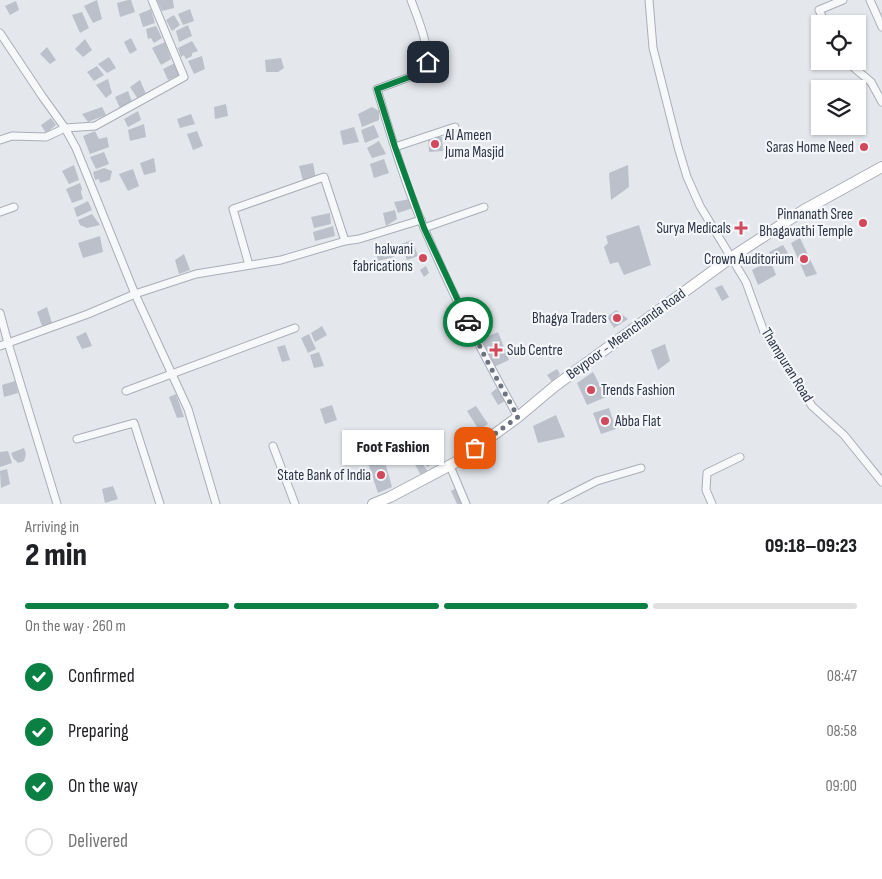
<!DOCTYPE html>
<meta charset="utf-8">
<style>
body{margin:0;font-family:"Sofia Sans Condensed",sans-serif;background:#f2f2f2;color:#202124;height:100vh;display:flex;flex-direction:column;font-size:19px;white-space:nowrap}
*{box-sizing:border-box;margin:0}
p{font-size:16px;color:#757577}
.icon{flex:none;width:28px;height:28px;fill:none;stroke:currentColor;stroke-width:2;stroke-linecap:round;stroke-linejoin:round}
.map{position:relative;height:504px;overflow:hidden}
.drawer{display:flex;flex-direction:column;background:#fff;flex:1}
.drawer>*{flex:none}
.buttons{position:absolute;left:811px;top:15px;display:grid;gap:10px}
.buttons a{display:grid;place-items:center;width:55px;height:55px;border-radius:0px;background:#fff;box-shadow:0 1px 4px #0004;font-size:25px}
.pin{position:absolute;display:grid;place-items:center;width:42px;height:42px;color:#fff;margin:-21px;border-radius:10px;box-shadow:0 2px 8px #0006}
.courier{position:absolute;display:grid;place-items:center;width:50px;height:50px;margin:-25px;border:4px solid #0b8043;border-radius:50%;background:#fff;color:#222;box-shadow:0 1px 6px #0007}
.bubble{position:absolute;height:35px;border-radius:0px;background:#fff;box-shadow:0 1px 4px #0004;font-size:16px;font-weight:800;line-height:35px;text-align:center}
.overview em{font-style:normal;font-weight:800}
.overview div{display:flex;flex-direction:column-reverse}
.overview{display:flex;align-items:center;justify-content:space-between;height:85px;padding:0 25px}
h1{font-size:32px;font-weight:800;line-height:38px}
.bar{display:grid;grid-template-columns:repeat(4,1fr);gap:8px 5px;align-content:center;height:60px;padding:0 25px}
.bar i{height:6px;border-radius:4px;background:#e0e0e0}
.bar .current{background:#0b8043}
.bar p{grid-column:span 4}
ol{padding:0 25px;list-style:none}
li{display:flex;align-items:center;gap:15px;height:55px}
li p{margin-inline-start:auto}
li .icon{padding:5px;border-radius:50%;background:#0b8043;color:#fff;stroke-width:4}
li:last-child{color:#757577}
li i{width:28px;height:28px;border:2px solid #e0e0e0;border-radius:50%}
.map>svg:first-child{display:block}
.building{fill:#bbc0ca}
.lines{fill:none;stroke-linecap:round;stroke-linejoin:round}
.minor-casing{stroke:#a9aeb7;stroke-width:9}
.secondary-casing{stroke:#a9aeb7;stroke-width:12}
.minor{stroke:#f7f8fa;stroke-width:7}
.secondary{stroke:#fff;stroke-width:10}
.done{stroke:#6c737f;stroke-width:5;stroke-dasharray:0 9}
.route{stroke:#0b8043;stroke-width:6}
.poi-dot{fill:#d1495b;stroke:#f4f6f9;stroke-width:2}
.labels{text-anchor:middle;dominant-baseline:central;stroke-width:4.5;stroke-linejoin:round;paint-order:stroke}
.poi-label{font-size:15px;fill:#2b3445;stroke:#f4f6f9;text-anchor:end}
.street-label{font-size:15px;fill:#2b3445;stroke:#f4f6f9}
</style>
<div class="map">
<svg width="882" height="504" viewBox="0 0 882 504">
<rect width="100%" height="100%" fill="#e4e7ec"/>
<g class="building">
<polygon points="97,0 102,19 93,23 84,6"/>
<polygon points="128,0 131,0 135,12 120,17 117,3"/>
<polygon points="157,0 173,0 174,8 162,11"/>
<polygon points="16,1 19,10 10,15 5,6"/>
<polygon points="151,9 155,23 143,27 139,14"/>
<polygon points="190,9 194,21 183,25 178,14"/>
<polygon points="82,12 89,28 80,33 72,15"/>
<polygon points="174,15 180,25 172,31 166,20"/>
<polygon points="188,25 192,36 179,42 176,31"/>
<polygon points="156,26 162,38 154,43 151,38 148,39 146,29"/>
<polygon points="131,38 137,50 130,54 124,42"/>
<polygon points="85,39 92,50 83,57 75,49"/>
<polygon points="192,41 198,51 192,53 192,56 186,59 184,55 181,57 178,48"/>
<polygon points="165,42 171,59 161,65 152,48"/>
<polygon points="47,47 56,60 50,64 40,54"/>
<polygon points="202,56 205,69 194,74 188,61"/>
<polygon points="109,57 116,68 107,73 98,64"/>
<polygon points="281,58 284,68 278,72 266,72 265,60"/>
<polygon points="175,63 179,75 168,80 163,69"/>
<polygon points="97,66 104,75 94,81 87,72"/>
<polygon points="108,79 112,93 106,98 96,85"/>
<polygon points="140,80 146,94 138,99 130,87"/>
<polygon points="128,91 132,102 120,108 115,97"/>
<polygon points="226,104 228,116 215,119 214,107"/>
<polygon points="102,107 106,115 88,122 82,114"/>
<polygon points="372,107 379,111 379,120 362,127 358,114"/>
<polygon points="138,111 141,120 128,127 124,119"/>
<polygon points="191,114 195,124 180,128 177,119"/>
<polygon points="51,118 56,125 46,133 41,125"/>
<polygon points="144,124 146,137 130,141 128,130"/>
<polygon points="374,125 379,137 365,143 361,130"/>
<polygon points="354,127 359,142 343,145 340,131"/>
<polygon points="95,131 99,139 107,137 109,147 90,154 83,136"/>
<polygon points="197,131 203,146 193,150 187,134"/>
<polygon points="428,137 442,137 443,151 429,152"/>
<polygon points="379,141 386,154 372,158 367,148"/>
<polygon points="867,142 870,149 860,151 858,144"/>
<polygon points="104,152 109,164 96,169 90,157"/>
<polygon points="154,158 156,172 144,175 140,163"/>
<polygon points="384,159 389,173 374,178 370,164"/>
<polygon points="313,163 316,179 304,184 299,166"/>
<polygon points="74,165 79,180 69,184 62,171"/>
<polygon points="628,165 629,187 611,200 609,173"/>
<polygon points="104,168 112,171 110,180 100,183 99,179 95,180 93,172"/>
<polygon points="133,169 139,186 128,191 119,174"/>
<polygon points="80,183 82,189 81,192 83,199 72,203 66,189"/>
<polygon points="410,199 413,208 398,213 394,202"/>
<polygon points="88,201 92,210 77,217 74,208"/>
<polygon points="395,210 397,219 386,226 383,213"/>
<polygon points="330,213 331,224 314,228 311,217"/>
<polygon points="92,214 100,225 87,228 80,225 78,220"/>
<polygon points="639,225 651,265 624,275 618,262 610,264 604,247 608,243 606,236"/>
<polygon points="333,226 335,236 315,241 313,232"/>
<polygon points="100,236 103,252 83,258 78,243"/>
<polygon points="800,238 817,274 806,277 791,243"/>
<polygon points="412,240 418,256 407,260 401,244"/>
<polygon points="391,241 394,257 378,261 375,247"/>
<polygon points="783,245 788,253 773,259 769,252"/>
<polygon points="427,253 429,259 420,262 418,257"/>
<polygon points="184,254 190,270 179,274 175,260"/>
<polygon points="770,260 776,275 758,285 752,270"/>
<polygon points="426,266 429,273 424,277 420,270"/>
<polygon points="722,285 729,297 722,301 715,288"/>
<polygon points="47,307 52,323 42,326 37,312"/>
<polygon points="616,310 628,319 614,328 607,317"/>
<polygon points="322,326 327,335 315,342 311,333"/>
<polygon points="86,332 92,346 82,349 76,337"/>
<polygon points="498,332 509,360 494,367 482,339"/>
<polygon points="309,334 316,349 308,353 301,338"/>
<polygon points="665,344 670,361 658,370 651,350"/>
<polygon points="285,345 290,360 282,362 277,347"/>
<polygon points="319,352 324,366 314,368 310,355"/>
<polygon points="557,369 560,374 552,382 547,375"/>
<polygon points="593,372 606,397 587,405 577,383"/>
<polygon points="15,381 18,393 4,397 2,385"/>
<polygon points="497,388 505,401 498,405 491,393"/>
<polygon points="176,394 184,417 177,418 169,397"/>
<polygon points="332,405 337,420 325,424 320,409"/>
<polygon points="476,406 488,424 479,430 467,411"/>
<polygon points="609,408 616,429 601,434 593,413"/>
<polygon points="556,415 565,437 538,443 533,426"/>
<polygon points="24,448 26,454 24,461 18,463 13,458 11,453"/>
<polygon points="415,450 429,474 422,477 414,463"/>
<polygon points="8,451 12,463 0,467 0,452"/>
<polygon points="384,459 392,487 378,493 368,463"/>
<polygon points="431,460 433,464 427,467 425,463"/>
<polygon points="7,469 10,484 1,488 0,471"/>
<polygon points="113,486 118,499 105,503 102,489"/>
<polygon points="458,487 464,504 457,504 451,491"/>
</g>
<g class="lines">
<g class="minor-casing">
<g id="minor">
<path d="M411,0C419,21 431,49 426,71L377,89C391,136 405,185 425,230C452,294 484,356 518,417"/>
<polyline points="649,0 653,48 678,147 687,177 700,206 746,282 764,332 812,406 844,435 882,482"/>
<polyline points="870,0 882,27"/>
<polyline points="826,24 819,10 843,0"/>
<polyline points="0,33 42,96 65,128 76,148 135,294 188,409 216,504"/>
<polyline points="846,61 871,82 882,102"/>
<polyline points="0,140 12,136 46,137 65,128 95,126 184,77 152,0"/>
<polyline points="395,147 455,127"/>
<polyline points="0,212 14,207"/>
<polyline points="424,228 484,207"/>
<polyline points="249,265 233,209 324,177 345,241"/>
<polyline points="0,313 8,343 88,314 135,294 196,274 281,260 345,241 359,239 421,220"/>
<polyline points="0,346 8,343 57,504"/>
<polyline points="126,391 295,328"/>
<polyline points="77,439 134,423 160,504"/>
<polyline points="273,446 295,504"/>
<polyline points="450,466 466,504"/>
<polyline points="552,504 597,481 641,468"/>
<polyline points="712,504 706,490 707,473 740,457"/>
</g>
</g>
<g class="secondary-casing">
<polyline id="secondary" points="373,504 390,497 458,461 518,417 555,386 732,257 804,210 882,167"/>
</g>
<use href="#minor" class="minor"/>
<use href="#secondary" class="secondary"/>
</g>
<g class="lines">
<polyline class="done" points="468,322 486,359 518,417 475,448"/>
<polyline class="route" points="428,62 426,71 377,89 395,147 424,228 468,322"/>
</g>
<g class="poi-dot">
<circle cx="435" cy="144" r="5"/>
<circle cx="864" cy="147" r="5"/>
<circle cx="863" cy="223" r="5"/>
<path d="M738.5 220.5h5v5h5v5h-5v5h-5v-5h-5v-5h5z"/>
<circle cx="423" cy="258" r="5"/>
<circle cx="804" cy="259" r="5"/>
<circle cx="617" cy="318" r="5"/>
<path d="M493.5 342.5h5v5h5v5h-5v5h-5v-5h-5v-5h5z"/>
<circle cx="591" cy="390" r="5"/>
<circle cx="605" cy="421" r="5"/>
<circle cx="381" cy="475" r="5"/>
</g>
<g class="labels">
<g class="poi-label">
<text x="445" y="135" text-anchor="start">Al Ameen<tspan x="445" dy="17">Juma Masjid</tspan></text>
<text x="854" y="147">Saras Home Need</text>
<text x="853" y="214">Pinnanath Sree<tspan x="853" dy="17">Bhagavathi Temple</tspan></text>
<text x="731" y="228">Surya Medicals</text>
<text x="413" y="249">halwani<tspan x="413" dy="17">fabrications</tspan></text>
<text x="794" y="259">Crown Auditorium</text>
<text x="607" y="318">Bhagya Traders</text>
<text x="507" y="350" text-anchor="start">Sub Centre</text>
<text x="601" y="390" text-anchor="start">Trends Fashion</text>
<text x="615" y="421" text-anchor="start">Abba Flat</text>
<text x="371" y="475">State Bank of India</text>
</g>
<g class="street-label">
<text transform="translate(626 334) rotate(-36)">Beypoor - Meenchanda Road</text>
<text transform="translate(787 365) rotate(58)">Thampuran Road</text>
</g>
</g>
</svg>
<div class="buttons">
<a><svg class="icon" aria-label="locate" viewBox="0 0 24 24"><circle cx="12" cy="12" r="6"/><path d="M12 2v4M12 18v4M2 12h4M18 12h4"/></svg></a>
<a><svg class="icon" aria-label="layers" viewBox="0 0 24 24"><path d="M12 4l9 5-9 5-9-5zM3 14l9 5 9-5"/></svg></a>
</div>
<div class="pin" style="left:475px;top:448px;background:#ea580c"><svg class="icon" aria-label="bag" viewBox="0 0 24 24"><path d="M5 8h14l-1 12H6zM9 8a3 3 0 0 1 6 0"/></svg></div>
<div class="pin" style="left:428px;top:62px;background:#1f2937"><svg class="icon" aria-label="home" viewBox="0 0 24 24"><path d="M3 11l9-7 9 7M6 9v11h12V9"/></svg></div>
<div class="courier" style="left:468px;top:322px"><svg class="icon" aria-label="car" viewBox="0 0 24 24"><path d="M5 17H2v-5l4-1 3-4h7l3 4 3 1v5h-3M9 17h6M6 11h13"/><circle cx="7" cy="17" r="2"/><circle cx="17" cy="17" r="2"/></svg></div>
<div class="bubble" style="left:342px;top:430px;width:102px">Foot Fashion</div>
</div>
<section class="drawer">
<div class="overview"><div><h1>2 min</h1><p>Arriving in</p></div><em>09:18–09:23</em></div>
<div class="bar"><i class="current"></i><i class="current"></i><i class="current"></i><i></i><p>On the way · 260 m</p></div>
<ol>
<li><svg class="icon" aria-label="check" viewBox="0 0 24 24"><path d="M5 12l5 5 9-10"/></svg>Confirmed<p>08:47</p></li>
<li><svg class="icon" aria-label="check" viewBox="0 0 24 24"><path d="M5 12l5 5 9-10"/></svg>Preparing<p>08:58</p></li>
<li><svg class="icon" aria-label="check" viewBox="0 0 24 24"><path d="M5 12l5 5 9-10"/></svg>On the way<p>09:00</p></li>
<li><i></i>Delivered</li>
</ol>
</section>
